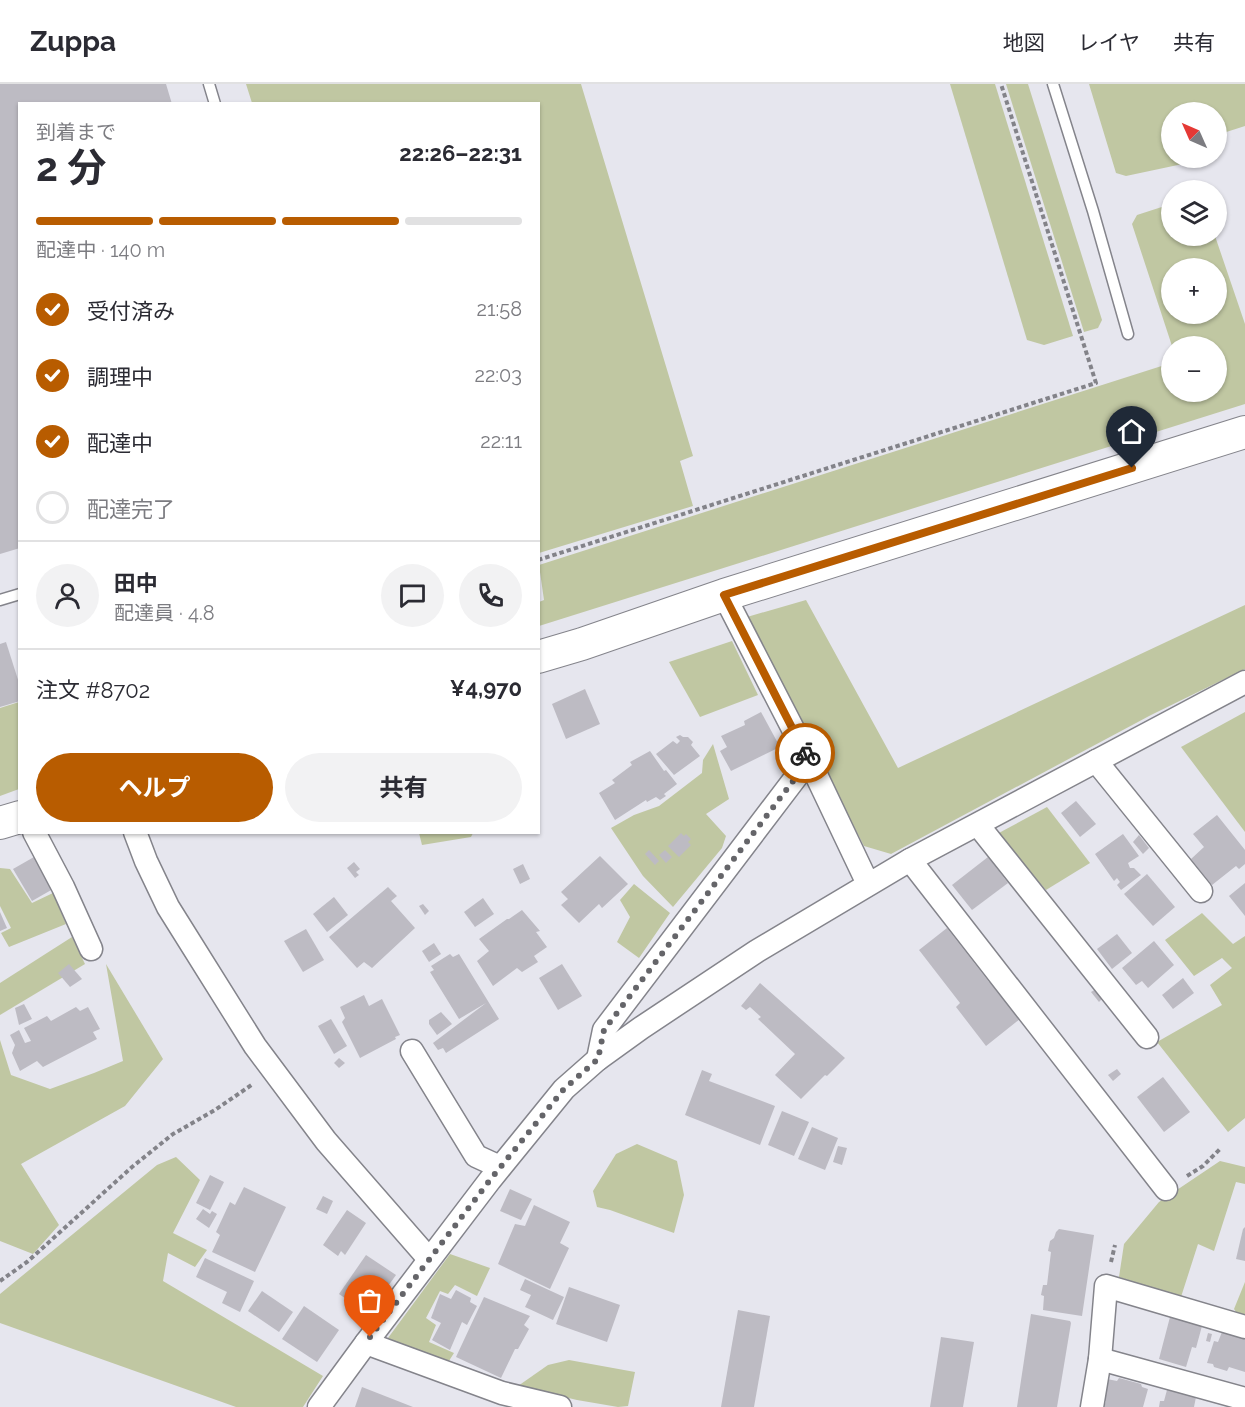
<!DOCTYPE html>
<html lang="ja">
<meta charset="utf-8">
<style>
body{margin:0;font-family:Raleway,"Noto Sans JP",sans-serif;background:#f2f2f3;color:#2b2b33;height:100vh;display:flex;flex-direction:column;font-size:22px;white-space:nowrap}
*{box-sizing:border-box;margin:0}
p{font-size:20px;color:#7c7c81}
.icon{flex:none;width:33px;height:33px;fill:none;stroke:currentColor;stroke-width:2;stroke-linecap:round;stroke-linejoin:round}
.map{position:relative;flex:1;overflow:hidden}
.side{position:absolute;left:18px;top:18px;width:522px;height:732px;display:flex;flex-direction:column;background:#fff;border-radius:0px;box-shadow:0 2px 4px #0004}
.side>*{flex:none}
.needle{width:39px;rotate:315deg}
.tools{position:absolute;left:1161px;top:18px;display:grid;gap:12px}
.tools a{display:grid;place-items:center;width:66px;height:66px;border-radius:50%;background:#fff;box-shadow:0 2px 4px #0004;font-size:30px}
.pin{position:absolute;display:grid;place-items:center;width:51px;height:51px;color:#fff;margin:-62px -26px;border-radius:50% 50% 50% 0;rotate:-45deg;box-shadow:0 0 6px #0007}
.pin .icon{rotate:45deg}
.courier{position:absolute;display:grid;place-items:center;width:60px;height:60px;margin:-30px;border:4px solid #b85c00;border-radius:50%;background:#fff;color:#222;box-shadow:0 2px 8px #0007}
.summary em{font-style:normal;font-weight:700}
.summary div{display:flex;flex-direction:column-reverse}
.summary{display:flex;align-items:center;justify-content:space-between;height:102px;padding:0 18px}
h1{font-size:39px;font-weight:700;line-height:45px}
.bar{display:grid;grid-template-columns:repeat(4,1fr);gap:9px 6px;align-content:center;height:72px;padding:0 18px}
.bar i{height:8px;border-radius:4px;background:#e1e1e2}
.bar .selected{background:#b85c00}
.bar p{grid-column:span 4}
.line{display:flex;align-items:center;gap:15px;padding:0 18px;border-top:2px solid #e1e1e2}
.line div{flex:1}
.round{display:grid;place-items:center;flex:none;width:63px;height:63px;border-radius:32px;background:#f2f2f3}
ol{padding:0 18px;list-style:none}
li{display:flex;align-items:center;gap:18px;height:66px}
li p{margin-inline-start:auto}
li .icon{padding:6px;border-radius:50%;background:#b85c00;color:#fff;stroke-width:4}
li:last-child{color:#7c7c81}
li i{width:33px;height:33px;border:3px solid #e1e1e2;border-radius:50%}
.primary-button{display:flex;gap:12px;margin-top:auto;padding:12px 18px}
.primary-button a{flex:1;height:69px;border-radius:36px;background:#b85c00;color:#fff;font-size:24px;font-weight:700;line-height:69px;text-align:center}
.primary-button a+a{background:#f2f2f3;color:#2b2b33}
header{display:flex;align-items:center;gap:36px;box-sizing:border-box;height:84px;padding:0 30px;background:#fff;border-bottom:2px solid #e1e1e2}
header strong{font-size:28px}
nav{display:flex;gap:33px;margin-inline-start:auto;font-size:21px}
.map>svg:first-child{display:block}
.green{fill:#c0c7a2;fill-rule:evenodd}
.building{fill:#bdbbc3}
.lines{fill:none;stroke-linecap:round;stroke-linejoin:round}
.lane-casing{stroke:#84848b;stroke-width:13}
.street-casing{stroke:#84848b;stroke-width:25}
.secondary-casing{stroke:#84848b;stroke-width:34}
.path{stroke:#838389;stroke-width:4;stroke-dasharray:4.5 3;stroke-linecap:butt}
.lane{stroke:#fff;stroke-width:10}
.street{stroke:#fff;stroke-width:22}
.secondary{stroke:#fff;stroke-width:32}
.done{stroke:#656569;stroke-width:6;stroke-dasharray:0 10.8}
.route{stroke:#b85c00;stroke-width:8}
</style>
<header>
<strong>Zuppa</strong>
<nav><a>地図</a><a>レイヤ</a><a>共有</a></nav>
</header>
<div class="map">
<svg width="1245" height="1323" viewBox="0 0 1245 1323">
<rect width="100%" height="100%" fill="#e6e6ee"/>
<g class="green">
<polygon points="246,0 581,0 693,372 680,377 693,422 539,469 538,20 252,19"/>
<polygon points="950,0 995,0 1073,252 1044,261 1027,256"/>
<polygon points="1006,0 1028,0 1102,236 1098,244 1084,248"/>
<polygon points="1089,0 1245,0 1245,42 1217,51 1216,28 1172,28 1172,74 1191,74 1192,78 1126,92 1116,89"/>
<path d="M1171,120L1172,152H1215L1245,240V320L539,542V518L544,516L539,481L1171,279L1172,308H1216V262H1172L1132,140L1137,131ZM1172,184H1216V230H1172Z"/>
<polygon points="806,516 898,684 1245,521 1245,585 1151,631 891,770 864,762 747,533"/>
<polygon points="732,557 758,611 700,633 669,578"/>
<polygon points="19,618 19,705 0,712 0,624"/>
<polygon points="1245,628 1245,748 1181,663"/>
<polygon points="713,660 729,715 706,730 726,752 722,764 673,823 643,792 611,744 634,731 659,722 702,689 703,676"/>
<polygon points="1047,723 1090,779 1046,806 997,750"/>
<polygon points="419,749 419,748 473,749 471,753 422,761"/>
<polygon points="0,784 10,785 32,819 53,809 66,840 9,863 1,849 11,844 0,822"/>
<polygon points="634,800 670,829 639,874 617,858 630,833 620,816"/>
<polygon points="1202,829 1233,860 1245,852 1245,1034 1228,1048 1157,958 1222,921 1210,901 1232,884 1222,874 1194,892 1165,856"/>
<polygon points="72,853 85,880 0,931 0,899"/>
<polygon points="106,880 163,975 125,1022 21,1080 59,1141 33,1170 0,1157 0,956 11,991 50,1005 94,989 123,977"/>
<polygon points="637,1060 677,1077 684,1111 674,1149 610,1126 597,1123 593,1107 616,1070"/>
<polygon points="176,1073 200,1096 173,1149 207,1166 195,1183 168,1169 163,1197 323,1292 303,1323 236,1323 0,1239 0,1210 157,1081"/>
<polygon points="1220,1077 1245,1083 1245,1100 1236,1098 1214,1167 1198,1160 1181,1213 1119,1193 1124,1160 1159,1118"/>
<polygon points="450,1170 490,1184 477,1212 455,1201 448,1210 440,1207 426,1234 436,1241 429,1258 454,1269 447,1280 388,1254"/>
<polygon points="1245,1198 1245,1235 1240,1234 1234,1225"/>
<polygon points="569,1276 635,1288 628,1322 618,1323 577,1316 518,1302 548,1281"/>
</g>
<g class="building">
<polygon points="0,0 166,0 172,20 20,20 20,464 0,470"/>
<polygon points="6,558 20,602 20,617 0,623 0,560"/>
<polygon points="585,605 600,640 566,655 552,620"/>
<polygon points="761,628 780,663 731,687 720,667 727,663 721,652 745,641 744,637"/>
<polygon points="680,651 683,653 688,653 693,658 691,661 700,672 674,691 656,670 673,657 677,660 680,657 676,653"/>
<polygon points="650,667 664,687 666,686 677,700 664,710 666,712 660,716 656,713 647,718 646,716 615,736 599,709 615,699 612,696 632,681 630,678"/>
<polygon points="1076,717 1096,740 1080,753 1061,729"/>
<polygon points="1217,731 1245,766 1245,780 1239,785 1236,782 1212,801 1191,775 1204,763 1193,750"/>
<polygon points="681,749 684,752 686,750 691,755 688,758 691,761 679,773 668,762"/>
<polygon points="1123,750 1139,772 1128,779 1130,784 1134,784 1141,791 1121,806 1117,801 1120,798 1117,794 1114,797 1095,770"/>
<polygon points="1139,751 1149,764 1143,770 1133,758"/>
<polygon points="649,766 659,777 655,781 645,770"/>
<polygon points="665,766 672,773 666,779 659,771"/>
<polygon points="600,772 628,800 602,824 599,820 579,839 561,821 568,815 561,808"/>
<polygon points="34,773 53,805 32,817 13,785"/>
<polygon points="988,773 1008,799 972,826 952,801"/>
<polygon points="354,778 360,785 356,788 359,791 355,794 347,784"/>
<polygon points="523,780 530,795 520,800 513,785"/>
<polygon points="1147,790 1175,823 1153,842 1124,810"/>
<polygon points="1245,799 1245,832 1229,812"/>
<polygon points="388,803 397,812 391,817 415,844 372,884 364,878 357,884 329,853"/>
<polygon points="334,813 348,831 327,848 313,830"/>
<polygon points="483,814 494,830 475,843 464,828"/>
<polygon points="423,820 429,827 425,831 419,822"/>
<polygon points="522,826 540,847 536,848 547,863 534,872 538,878 522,888 517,884 493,902 477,877 489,867 479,855 507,835 509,835"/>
<polygon points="0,828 7,844 0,847"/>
<polygon points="947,844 989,898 992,899 1020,935 986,962 956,923 960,919 919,866"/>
<polygon points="306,845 324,876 303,888 284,857"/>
<polygon points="1117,850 1132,869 1112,885 1097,865"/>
<polygon points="1154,857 1174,881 1148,904 1142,897 1136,901 1122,884"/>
<polygon points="434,859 441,870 429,878 422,867"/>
<polygon points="450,870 453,873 459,870 499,935 446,969 443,964 438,966 433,959 486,919 459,935 430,888 434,886 431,882"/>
<polygon points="69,880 82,895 70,903 58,889"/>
<polygon points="562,880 582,912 558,926 539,894"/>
<polygon points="1183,894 1194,909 1173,925 1162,911"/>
<polygon points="760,899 845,974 827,992 825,991 801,1015 775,991 795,970 758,935 761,933 750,923 746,926 741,922"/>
<polygon points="1096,905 1103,914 1099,918 1091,908"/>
<polygon points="364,911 369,922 382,915 400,951 395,953 396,955 360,974 342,938 345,934 340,923"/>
<polygon points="24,920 32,935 19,941 15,924"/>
<polygon points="76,923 80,927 88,923 100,945 93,948 97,955 43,983 37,977 20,987 12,969 15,961 10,951 19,946 25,959 31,957 24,944 47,932 51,937"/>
<polygon points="441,928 452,940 437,951 429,940 429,936"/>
<polygon points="331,935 347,962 334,970 318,942"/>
<polygon points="339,974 345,979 339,984 334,979"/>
<polygon points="1117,985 1121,990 1113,997 1108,991"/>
<polygon points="702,986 712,990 709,997 775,1022 760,1061 685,1031"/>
<polygon points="1163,993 1190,1028 1164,1048 1137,1013"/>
<polygon points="782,1027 809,1038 794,1072 768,1061"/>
<polygon points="812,1043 838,1054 825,1086 798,1075"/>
<polygon points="838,1062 847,1064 842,1081 833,1078"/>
<polygon points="210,1091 224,1098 210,1126 196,1119"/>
<polygon points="244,1103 286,1123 255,1188 212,1168 220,1151 216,1148 230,1118 235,1121"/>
<polygon points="510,1105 532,1115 521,1136 500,1127"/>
<polygon points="323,1112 333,1117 327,1130 316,1125"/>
<polygon points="534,1121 570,1138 560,1159 569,1164 550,1205 498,1180 515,1140 525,1142"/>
<polygon points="203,1125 210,1130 212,1127 217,1130 209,1144 196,1135"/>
<polygon points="347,1126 366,1139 345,1171 341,1167 338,1172 323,1161"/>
<polygon points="1245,1143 1245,1177 1236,1175 1243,1145"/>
<polygon points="1059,1145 1094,1151 1082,1232 1043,1226 1044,1212 1041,1211 1043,1201 1047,1201 1051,1168 1048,1167 1050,1157 1054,1154 1056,1148"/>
<polygon points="366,1171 396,1191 368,1230 339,1210"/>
<polygon points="205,1174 254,1197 240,1228 222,1219 227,1208 196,1193"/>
<polygon points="525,1195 564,1213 553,1236 525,1223 531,1211 520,1206"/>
<polygon points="569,1203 620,1221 607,1258 556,1240"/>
<polygon points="456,1206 471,1214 470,1218 477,1222 467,1241 462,1238 450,1266 432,1256 441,1239 431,1234 440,1210 451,1215"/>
<polygon points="262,1207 293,1228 279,1248 248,1227"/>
<polygon points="484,1213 530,1232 524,1241 529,1245 518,1265 515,1265 501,1294 456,1273"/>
<polygon points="304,1222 339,1246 317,1278 282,1255"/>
<polygon points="738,1226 770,1232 754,1323 721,1323"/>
<polygon points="1031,1230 1070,1237 1071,1239 1057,1323 1017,1323"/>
<polygon points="1170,1233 1202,1242 1196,1264 1192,1263 1186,1283 1159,1275"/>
<polygon points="1222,1248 1245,1255 1245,1288 1229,1283 1227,1287 1214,1283 1213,1280 1207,1279 1214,1257 1218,1258"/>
<polygon points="1208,1249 1212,1250 1210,1258 1206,1257"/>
<polygon points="941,1253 974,1258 963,1323 930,1323"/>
<polygon points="1119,1294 1141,1300 1142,1303 1148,1305 1143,1323 1104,1323 1106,1317 1102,1315 1107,1295 1117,1297"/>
<polygon points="362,1303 413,1323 355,1323"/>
<polygon points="1167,1306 1196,1313 1194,1323 1159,1323 1160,1317 1164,1317"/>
</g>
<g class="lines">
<g class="lane-casing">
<g id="lane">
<polyline points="209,0 215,20"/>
<polyline points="1053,0 1093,127 1128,250"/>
<polyline points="0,516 20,510"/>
</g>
</g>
<g class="street-casing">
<g id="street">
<polyline points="724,511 809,676 868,800"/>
<polyline points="1096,677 1201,807"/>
<polyline points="978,741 1147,953"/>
<polyline points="34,748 63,803 91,865"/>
<polyline points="135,748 146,777 168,823 255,962 326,1057 429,1175"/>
<polyline points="910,776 1166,1105"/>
<polyline points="412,967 476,1072 500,1083"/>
<polyline points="598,975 604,946 809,676"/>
<polyline points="366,1259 502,1309 560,1323"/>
<polyline points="1100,1275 1245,1315"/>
<polyline points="319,1323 366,1259 490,1096 564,1005 598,975 641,944 757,867 910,776 1245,598"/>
<polyline points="1092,1323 1100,1275 1106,1202 1245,1243"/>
</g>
</g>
<g class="secondary-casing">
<g id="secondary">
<polyline points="538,573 582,560 724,511 1245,348"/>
<polyline points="0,739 20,733"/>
</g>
</g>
<g class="path">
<polyline points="538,476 1096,299 1001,0"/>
<polyline points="1187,1092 1203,1082 1221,1064"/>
<polyline points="1111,1178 1115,1161"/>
<polyline points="0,1197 27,1178 132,1083 173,1050 215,1026 253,1000"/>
</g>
<use href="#lane" class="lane"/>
<use href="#street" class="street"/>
<use href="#secondary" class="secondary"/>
</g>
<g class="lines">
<polyline class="done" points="370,1253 490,1096 564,1005 598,975 604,946 809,676 805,669"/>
<polyline class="route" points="805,669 724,511 1132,384"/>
</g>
</svg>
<div class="tools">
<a><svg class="needle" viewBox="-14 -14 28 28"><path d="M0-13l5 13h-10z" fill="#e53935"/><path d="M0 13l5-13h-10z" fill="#7c7c81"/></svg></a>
<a><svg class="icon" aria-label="layers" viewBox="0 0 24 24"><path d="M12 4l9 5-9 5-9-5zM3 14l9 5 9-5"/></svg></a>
<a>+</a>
<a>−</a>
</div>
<div class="pin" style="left:370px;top:1253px;background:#ea580c"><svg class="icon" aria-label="bag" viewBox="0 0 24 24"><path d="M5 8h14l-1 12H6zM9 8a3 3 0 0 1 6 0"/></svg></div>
<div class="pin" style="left:1132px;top:384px;background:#1f2937"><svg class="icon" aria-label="home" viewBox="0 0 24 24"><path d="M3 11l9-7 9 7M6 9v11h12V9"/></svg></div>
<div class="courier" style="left:805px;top:669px"><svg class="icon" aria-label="bike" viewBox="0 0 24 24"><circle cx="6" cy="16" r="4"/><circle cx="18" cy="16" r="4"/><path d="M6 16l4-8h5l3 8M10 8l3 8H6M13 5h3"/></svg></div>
<section class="side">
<div class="summary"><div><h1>2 分</h1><p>到着まで</p></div><em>22:26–22:31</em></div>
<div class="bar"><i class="selected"></i><i class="selected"></i><i class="selected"></i><i></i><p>配達中 · 140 m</p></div>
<ol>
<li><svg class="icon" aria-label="check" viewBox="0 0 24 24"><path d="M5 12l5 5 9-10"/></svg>受付済み<p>21:58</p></li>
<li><svg class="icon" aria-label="check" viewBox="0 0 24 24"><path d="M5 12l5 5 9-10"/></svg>調理中<p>22:03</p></li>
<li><svg class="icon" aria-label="check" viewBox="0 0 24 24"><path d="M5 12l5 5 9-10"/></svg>配達中<p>22:11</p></li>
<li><i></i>配達完了</li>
</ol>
<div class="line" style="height:108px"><a class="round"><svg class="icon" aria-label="person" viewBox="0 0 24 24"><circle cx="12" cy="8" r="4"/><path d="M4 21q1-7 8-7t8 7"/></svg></a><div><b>田中</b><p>配達員 · 4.8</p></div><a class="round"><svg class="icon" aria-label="chat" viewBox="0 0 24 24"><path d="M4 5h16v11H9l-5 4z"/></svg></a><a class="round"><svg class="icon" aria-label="phone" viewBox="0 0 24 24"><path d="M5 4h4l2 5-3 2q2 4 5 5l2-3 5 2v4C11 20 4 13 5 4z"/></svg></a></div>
<div class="line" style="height:78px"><div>注文 #8702</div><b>¥4,970</b></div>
<div class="primary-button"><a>ヘルプ</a><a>共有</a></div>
</section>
</div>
